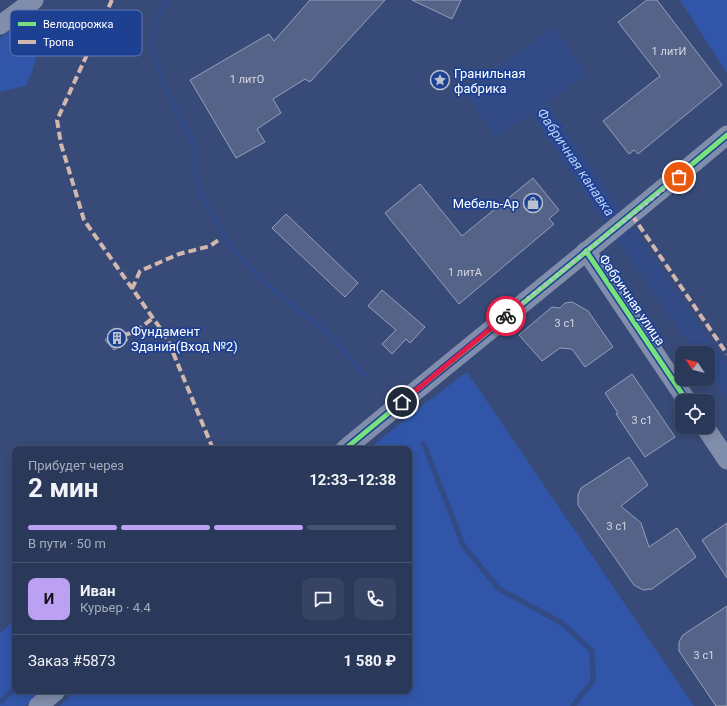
<!DOCTYPE html>
<html lang="ru">
<meta charset="utf-8">
<style>
body{margin:0;font-family:Roboto,sans-serif;background:#364363;color:#f1f3f6;height:100vh;display:flex;flex-direction:column;font-size:15px;white-space:nowrap}
*{box-sizing:border-box;margin:0}
p{font-size:13px;color:#a5acbb}
.icon{flex:none;width:22px;height:22px;fill:none;stroke:currentColor;stroke-width:2;stroke-linecap:round;stroke-linejoin:round}
.map{position:relative;flex:1;overflow:hidden}
.panel{position:absolute;left:12px;top:446px;width:400px;height:248px;display:flex;flex-direction:column;background:#2a385a;border-radius:8px;box-shadow:0 2px 10px #0003,0 0 0 1px #465270}
.panel>*{flex:none}
.needle{width:26px;rotate:305deg}
.tools{position:absolute;left:675px;top:346px;display:grid;gap:8px}
.tools a{display:grid;place-items:center;width:40px;height:40px;border-radius:8px;background:#2a385a;box-shadow:0 2px 10px #0003,0 0 0 1px #465270;font-size:20px}
.pin{position:absolute;display:grid;place-items:center;width:34px;height:34px;color:#fff;margin:-17px;border:2px solid #fff;border-radius:50%;box-shadow:0 1px 4px #0007}
.courier{position:absolute;display:grid;place-items:center;width:40px;height:40px;margin:-20px;border:3px solid #e11d48;border-radius:50%;background:#fff;color:#222;box-shadow:0 1px 5px #0007}
.headline em{font-style:normal;font-weight:700}
.headline div{display:flex;flex-direction:column-reverse}
.headline{display:flex;align-items:center;justify-content:space-between;height:68px;padding:0 16px}
h1{font-size:26px;font-weight:700;line-height:30px}
.bar{display:grid;grid-template-columns:repeat(4,1fr);gap:6px 4px;align-content:center;height:48px;padding:0 16px}
.bar i{height:5px;border-radius:3px;background:#465270}
.bar .selected{background:#bca0f2}
.bar p{grid-column:span 4}
.line{display:flex;align-items:center;gap:10px;padding:0 16px;border-top:1px solid #465270}
.line div{flex:1}
.round{display:grid;place-items:center;flex:none;width:42px;height:42px;border-radius:8px;background:#364363}
.map>svg:first-child{display:block}
.green{fill:#3156a9}
.water{fill:#324b87}
.lines{fill:none;stroke-linecap:round;stroke-linejoin:round}
.stream{stroke:#324b87;stroke-width:5.5}
.building{fill:#546387;stroke:#94a0b9}
.minor{stroke:#808dab;stroke-width:19}
.quiet{stroke:#d1b7ad;stroke-width:4;stroke-dasharray:8 4;stroke-linecap:butt}
.cycleway-casing{stroke:#1d4093;stroke-width:8}
.cycleway{stroke:#77e17e;stroke-width:5}
.done{stroke:#b9c0d0;stroke-width:4;stroke-dasharray:0 7.2}
.route{stroke:#e11d48;stroke-width:5}
.labels{text-anchor:middle;dominant-baseline:central;stroke-width:3.5;stroke-linejoin:round;paint-order:stroke}
.number-label{font-size:11px;fill:#d4d8e1}
.poi-label{font-size:13px;fill:#fff;stroke:#1d4093;text-anchor:start}
.street-label{font-size:13px;fill:#fff;stroke:#1d4093}
.water-label{font-size:14px;font-style:italic;fill:#bacdf5;stroke:#1d4093}
.key{fill:#1d4093;stroke:#6179b3;stroke-width:1}
.key-label{font-size:11px;fill:#fff}
</style>
<div class="map">
<svg width="727" height="706" viewBox="0 0 727 706">
<rect width="100%" height="100%" fill="#384b78"/>
<g class="green">
<polygon points="680,0 727,0 727,73"/>
<path d="M21,23C38,50 40,56 26,86L0,92V38Z"/>
<polygon points="467,372 694,706 60,706 74,691 409,691 409,449 369,449 423,405"/>
<polygon points="15,620 15,691 43,691 25,706 0,706 0,633"/>
</g>
<polygon class="water" points="554,27 588,75 546,102 727,365 727,399 708,372 708,353 695,353 530,114 495,138 463,90"/>
<g class="lines">
<g class="stream">
<polyline points="167,0 154,26 153,51 163,82 176,111 195,146 198,190 232,249 265,283 330,335 365,376"/>
<polyline points="424,444 463,545 499,589 562,623 592,651 593,681 573,706"/>
<polyline points="0,702 15,689"/>
</g>
</g>
<g class="building">
<polygon points="310,0 385,0 310,82 305,79 273,99 281,113 257,129 265,142 236,158 190,80 269,34 274,41"/>
<polygon points="412,0 461,0 452,19"/>
<polygon points="647,0 657,0 722,85 638,154 634,150 629,154 603,121 660,76 618,22"/>
<polygon points="533,178 559,210 549,219 554,224 459,304 385,213 420,184 462,236"/>
<polygon points="286,214 358,283 345,297 272,228"/>
<polygon points="382,290 425,327 410,343 406,339 392,354 382,344 396,330 368,306"/>
<polygon points="572,302 588,311 613,347 585,367 572,349 560,348 542,361 519,335 552,307 560,308 565,303"/>
<polygon points="119,329 128,340 114,350 105,340"/>
<polygon points="632,374 675,437 645,457 616,414 618,413 605,393"/>
<polygon points="629,457 648,485 621,506 641,523 649,547 677,528 696,557 652,589 643,590 634,585 578,505 578,495 581,488"/>
<polygon points="727,523 727,578 702,540"/>
<polygon points="727,606 727,706 716,706 679,651 679,642 683,635"/>
</g>
<g class="lines">
<g class="minor">
<polyline points="0,25 34,0"/>
<polyline points="586,251 687,401"/>
<polyline points="705,427 727,460"/>
<path d="M345,449C472,344 601,241 727,135"/>
<polyline points="38,706 56,691"/>
</g>
<g class="quiet">
<polyline points="112,0 57,120 61,144 84,220 167,338 213,449"/>
<polyline points="632,215 727,354"/>
<polyline points="132,289 140,271 179,254 210,246 220,239"/>
<polyline points="124,335 135,332 153,318"/>
</g>
<g class="cycleway-casing">
<g id="cycleway">
<polyline points="586,251 687,401"/>
<path d="M345,449C472,344 601,241 727,135"/>
</g>
</g>
<use href="#cycleway" class="cycleway"/>
</g>
<g class="lines">
<polyline class="done" points="506,316 679,177"/>
<polyline class="route" points="402,402 506,316"/>
</g>
<defs>
<g id="sight-ring" transform="scale(1)"><circle r="9.5" fill="#1d4093" stroke="#b9c0d0" stroke-width="1.5"/><path d="M0-6L1.8-2.2L6-1.7L2.9 1.2L3.7 5.4L0 3.3L-3.7 5.4L-2.9 1.2L-6-1.7L-1.8-2.2Z" fill="#b9c0d0"/></g>
<g id="shop-ring" transform="scale(1)"><circle r="9.5" fill="#1d4093" stroke="#b9c0d0" stroke-width="1.5"/><path d="M-5-2.5h2.3a2.7 3.5 0 0 1 5.4 0H5L5.5 6h-11ZM-1.5-2.5h3a1.5 2.3 0 0 0-3 0Z" fill="#b9c0d0"/></g>
<g id="building-ring" transform="scale(1)"><circle r="9.5" fill="#1d4093" stroke="#b9c0d0" stroke-width="1.5"/><path d="M-4-6H4V6H1V3H-1V6H-4ZM-2.5-4.3h1.7v1.8h-1.7ZM.8-4.3h1.7v1.8H.8ZM-2.5-1h1.7V.8h-1.7ZM.8-1h1.7V.8H.8Z" fill="#b9c0d0"/></g>
</defs>
<g fill-rule="evenodd">
<use href="#sight-ring" x="440" y="80"/>
<use href="#shop-ring" x="533" y="203"/>
<use href="#building-ring" x="117" y="338"/>
</g>
<g class="labels">
<g class="number-label">
<text x="669" y="51">1 литИ</text>
<text x="247" y="79">1 литО</text>
<text x="465" y="272">1 литА</text>
<text x="565" y="323">3 с1</text>
<text x="642" y="420">3 с1</text>
<text x="617" y="526">3 с1</text>
<text x="704" y="655">3 с1</text>
</g>
<g class="poi-label">
<text x="454" y="73">Гранильная<tspan x="454" dy="15">фабрика</tspan></text>
<text x="519" y="203" text-anchor="end">Мебель-Ар</text>
<text x="131" y="331">Фундамент<tspan x="131" dy="15">Здания(Вход №2)</tspan></text>
</g>
<g class="street-label">
<text transform="translate(632 300) rotate(56)">Фабричная улица</text>
</g>
<g class="water-label">
<text transform="translate(576 162) rotate(56)">Фабричная канавка</text>
</g>
</g>
<rect x="10" y="10" width="132" height="46" rx="6" class="key"/>
<rect x="18" y="22" width="18" height="4" fill="#77e17e"/>
<rect x="18" y="40" width="18" height="4" fill="#d1b7ad"/>
<g class="key-label">
<text x="43" y="28">Велодорожка</text>
<text x="43" y="46">Тропа</text>
</g>
</svg>
<div class="tools">
<a><svg class="needle" viewBox="-14 -14 28 28"><path d="M0-13l5 13h-10z" fill="#e53935"/><path d="M0 13l5-13h-10z" fill="#a5acbb"/></svg></a>
<a><svg class="icon" aria-label="locate" viewBox="0 0 24 24"><circle cx="12" cy="12" r="6"/><path d="M12 2v4M12 18v4M2 12h4M18 12h4"/></svg></a>
</div>
<div class="pin" style="left:679px;top:177px;background:#ea580c"><svg class="icon" aria-label="bag" viewBox="0 0 24 24"><path d="M5 8h14l-1 12H6zM9 8a3 3 0 0 1 6 0"/></svg></div>
<div class="pin" style="left:402px;top:402px;background:#1f2937"><svg class="icon" aria-label="home" viewBox="0 0 24 24"><path d="M3 11l9-7 9 7M6 9v11h12V9"/></svg></div>
<div class="courier" style="left:506px;top:316px"><svg class="icon" aria-label="bike" viewBox="0 0 24 24"><circle cx="6" cy="16" r="4"/><circle cx="18" cy="16" r="4"/><path d="M6 16l4-8h5l3 8M10 8l3 8H6M13 5h3"/></svg></div>
<section class="panel">
<div class="headline"><div><h1>2 мин</h1><p>Прибудет через</p></div><em>12:33–12:38</em></div>
<div class="bar"><i class="selected"></i><i class="selected"></i><i class="selected"></i><i></i><p>В пути · 50 m</p></div>
<div class="line" style="height:72px"><b class="round" style="background:#bca0f2;color:#111">И</b><div><b>Иван</b><p>Курьер · 4.4</p></div><a class="round"><svg class="icon" aria-label="chat" viewBox="0 0 24 24"><path d="M4 5h16v11H9l-5 4z"/></svg></a><a class="round"><svg class="icon" aria-label="phone" viewBox="0 0 24 24"><path d="M5 4h4l2 5-3 2q2 4 5 5l2-3 5 2v4C11 20 4 13 5 4z"/></svg></a></div>
<div class="line" style="height:52px"><div>Заказ #5873</div><b>1 580 ₽</b></div>
</section>
</div>
